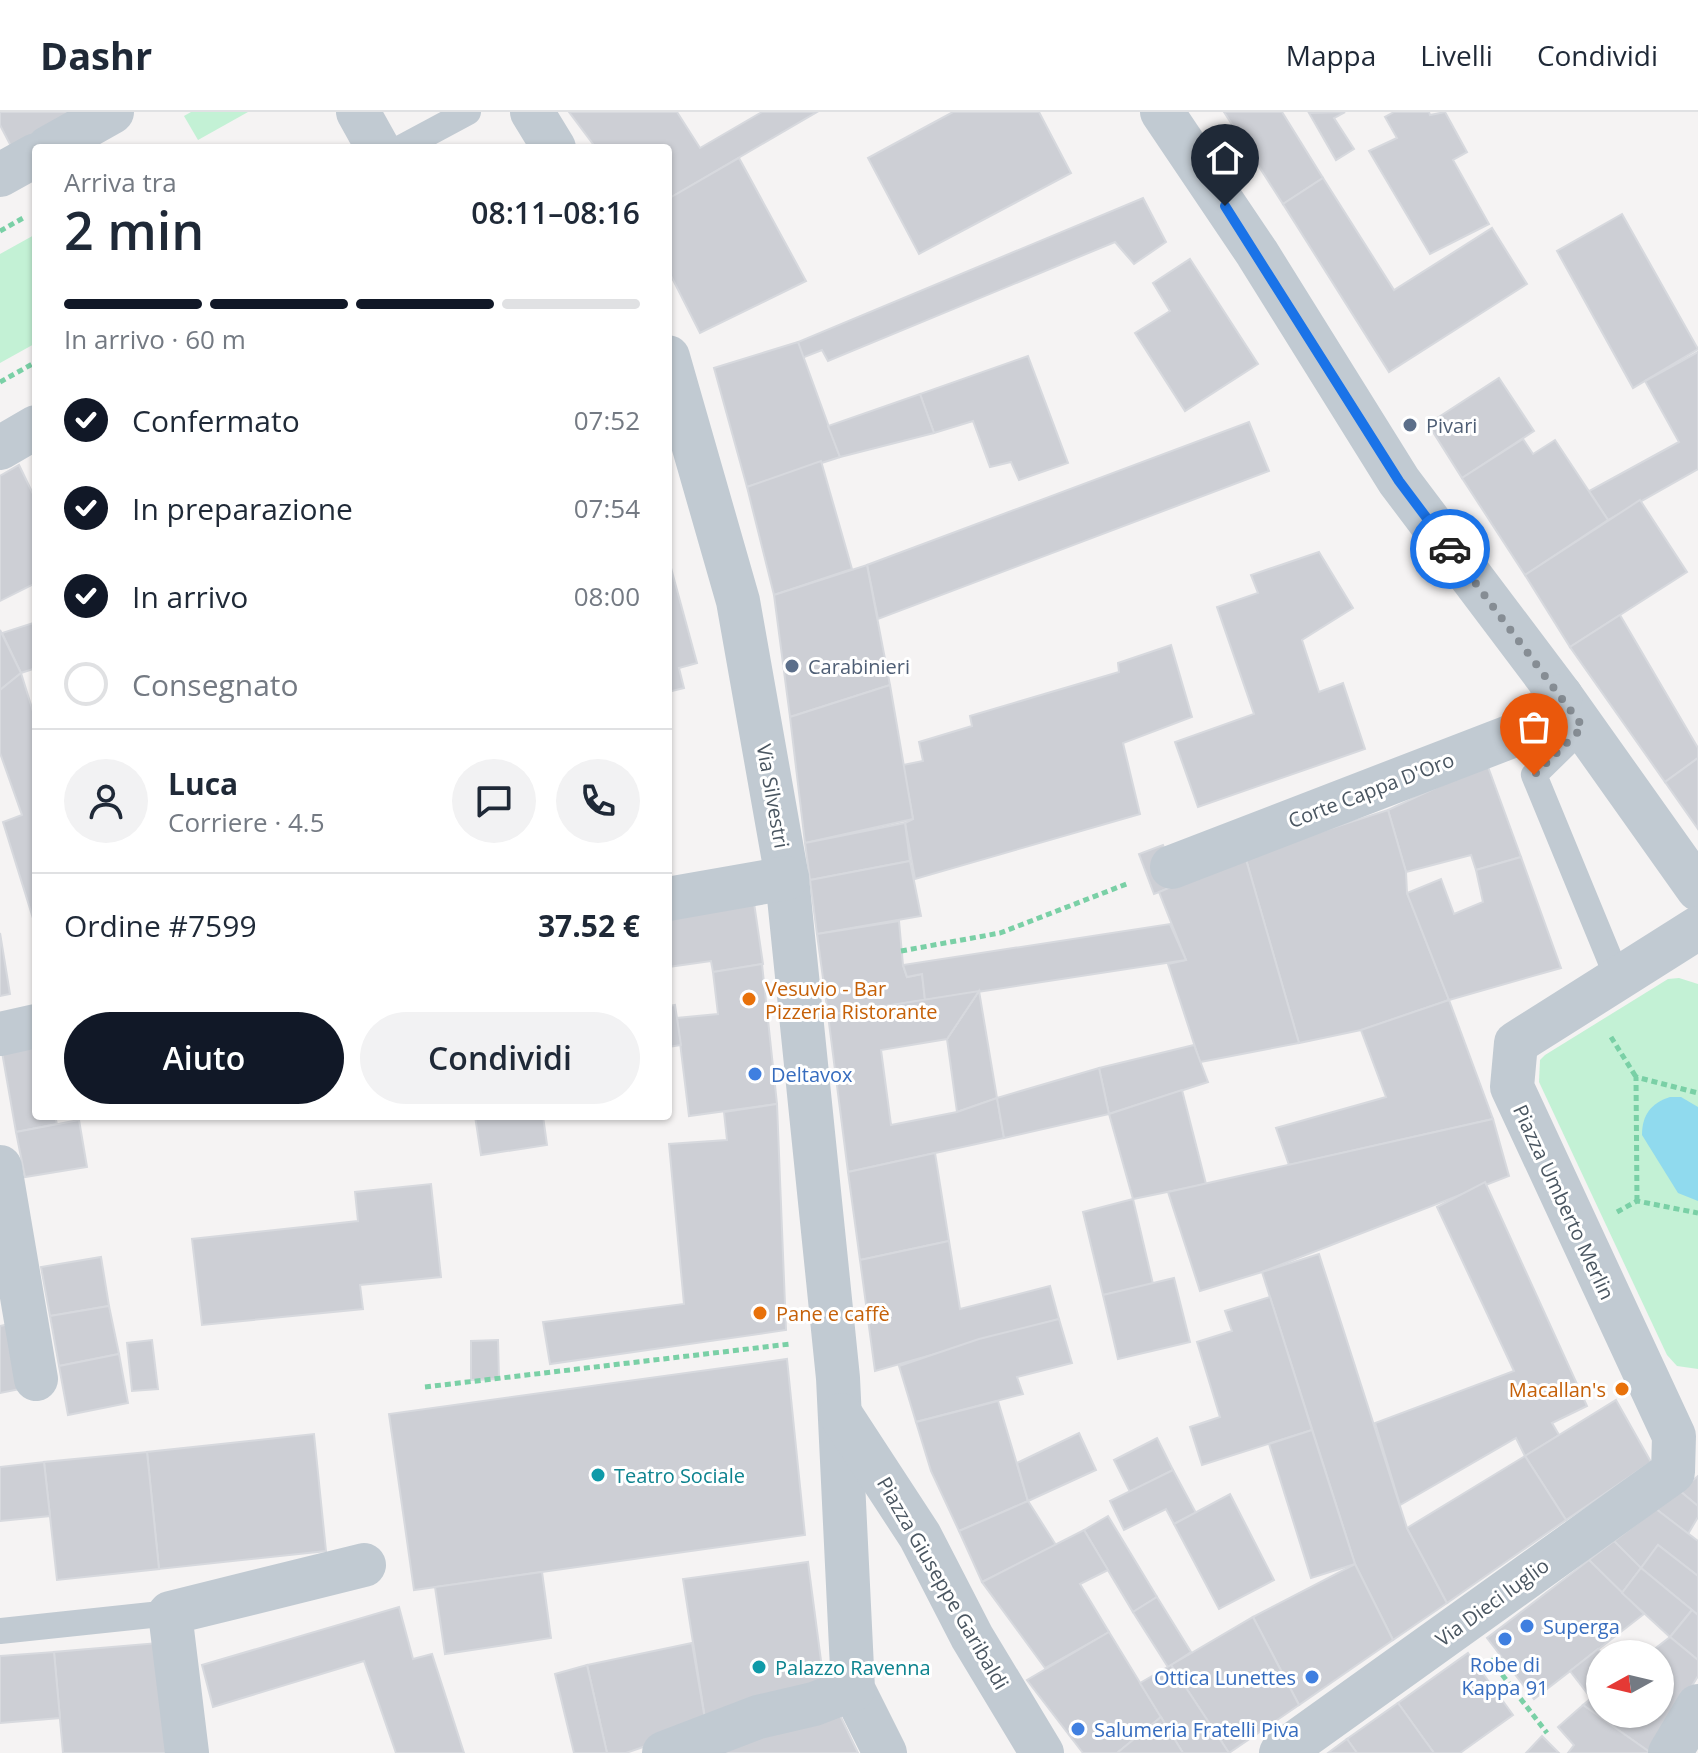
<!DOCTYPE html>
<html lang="it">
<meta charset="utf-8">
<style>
body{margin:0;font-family:"Open Sans",sans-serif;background:#f2f2f3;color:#1f2937;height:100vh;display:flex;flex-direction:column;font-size:30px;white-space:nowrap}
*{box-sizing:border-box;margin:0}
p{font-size:26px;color:#747a83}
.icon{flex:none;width:44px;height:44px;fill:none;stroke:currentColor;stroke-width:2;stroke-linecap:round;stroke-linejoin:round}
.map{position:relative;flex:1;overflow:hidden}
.side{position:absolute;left:32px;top:32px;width:640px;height:976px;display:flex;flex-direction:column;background:#fff;border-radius:8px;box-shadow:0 2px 6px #0004}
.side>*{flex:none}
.needle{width:52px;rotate:262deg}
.controls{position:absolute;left:1586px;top:1528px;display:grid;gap:16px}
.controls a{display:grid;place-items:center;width:88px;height:88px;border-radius:50%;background:#fff;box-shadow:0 2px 6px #0004;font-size:40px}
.pin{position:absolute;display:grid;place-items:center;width:68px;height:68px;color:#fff;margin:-82px -34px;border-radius:50% 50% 50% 0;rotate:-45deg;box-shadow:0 0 8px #0007}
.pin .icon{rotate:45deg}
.courier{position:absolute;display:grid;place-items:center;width:80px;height:80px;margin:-40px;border:6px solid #1a73e8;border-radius:50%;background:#fff;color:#222;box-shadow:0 2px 10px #0007}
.summary em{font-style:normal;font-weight:600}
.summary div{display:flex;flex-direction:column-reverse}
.summary{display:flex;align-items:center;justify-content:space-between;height:136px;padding:0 32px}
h1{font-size:52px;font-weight:600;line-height:60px}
.bar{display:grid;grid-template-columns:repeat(4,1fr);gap:12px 8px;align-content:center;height:96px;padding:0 32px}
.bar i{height:10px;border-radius:6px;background:#e0e1e3}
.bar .selected{background:#111827}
.bar p{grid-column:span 4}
.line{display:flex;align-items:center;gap:20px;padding:0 32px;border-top:2px solid #e0e1e3}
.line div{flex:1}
.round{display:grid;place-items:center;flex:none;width:84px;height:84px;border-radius:42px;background:#f2f2f3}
ol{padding:0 32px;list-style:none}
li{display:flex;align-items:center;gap:24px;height:88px}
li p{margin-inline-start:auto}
li .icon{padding:8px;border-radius:50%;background:#111827;color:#fff;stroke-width:4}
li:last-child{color:#747a83}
li i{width:44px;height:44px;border:4px solid #e0e1e3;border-radius:50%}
.button{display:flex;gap:16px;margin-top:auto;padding:16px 32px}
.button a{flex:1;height:92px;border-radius:48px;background:#111827;color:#fff;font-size:32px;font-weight:600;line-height:92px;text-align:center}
.button a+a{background:#f2f2f3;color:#1f2937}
header{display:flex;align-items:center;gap:48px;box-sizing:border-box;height:112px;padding:0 40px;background:#fff;border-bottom:2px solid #e0e1e3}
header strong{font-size:38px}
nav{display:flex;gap:44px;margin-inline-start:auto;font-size:28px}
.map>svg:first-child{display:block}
.green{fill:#c3f1d5}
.water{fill:#90daee}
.building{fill:#cdcfd5;stroke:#d7d9de;stroke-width:2}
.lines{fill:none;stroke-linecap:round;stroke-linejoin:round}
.path{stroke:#7ad0a6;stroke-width:5;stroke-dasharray:6 4;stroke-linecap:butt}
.lane{stroke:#c1cad2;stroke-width:26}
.street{stroke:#c1cad2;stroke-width:44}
.done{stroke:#868d94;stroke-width:8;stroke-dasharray:0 14.4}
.route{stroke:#1a73e8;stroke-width:10}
.service-dot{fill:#5c6f8a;stroke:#fff;stroke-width:3}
.food-dot{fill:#e8710a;stroke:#fff;stroke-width:3}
.shop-dot{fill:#3f7fe0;stroke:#fff;stroke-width:3}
.culture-dot{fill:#0f9aa8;stroke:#fff;stroke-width:3}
.labels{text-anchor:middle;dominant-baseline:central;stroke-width:6;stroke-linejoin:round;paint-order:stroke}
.service-label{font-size:20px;fill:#4e5e75;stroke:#fff;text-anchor:start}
.street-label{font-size:20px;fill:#4a5661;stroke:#fff}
.food-label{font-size:20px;fill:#c56008;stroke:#fff;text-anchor:start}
.shop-label{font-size:20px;fill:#366cbe;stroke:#fff;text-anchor:start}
.culture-label{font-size:20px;fill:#0d838f;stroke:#fff;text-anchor:start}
</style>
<header>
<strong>Dashr</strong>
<nav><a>Mappa</a><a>Livelli</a><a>Condividi</a></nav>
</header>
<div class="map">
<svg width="1698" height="1641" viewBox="0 0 1698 1641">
<rect width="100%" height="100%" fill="#f5f3f3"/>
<g class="green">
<polygon points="191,0 248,0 198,28 184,4"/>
<polygon points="36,122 36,231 0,251 0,142"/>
<polygon points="1679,866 1698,872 1698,1257 1677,1254 1667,1243 1539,970 1540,948 1545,943 1668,867"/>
</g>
<path class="water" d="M1670,985H1681L1698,995V1089L1678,1081L1642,1023C1642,1003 1651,991 1670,985Z"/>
<g class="building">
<polygon points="0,0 89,0 14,40 0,13"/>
<polygon points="569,0 677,0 700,36 762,0 817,0 668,87 668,36 596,36"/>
<polygon points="953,0 1039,0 1071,61 919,142 868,46"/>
<polygon points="1224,0 1282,0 1323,66 1283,92"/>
<polygon points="1345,0 1334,6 1354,37 1336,48 1309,1"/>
<polygon points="1394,0 1429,0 1430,3 1445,0 1467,40 1453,48 1489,112 1430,142 1369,39 1397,26 1385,5"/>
<polygon points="739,46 806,169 700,221 668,158 668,87"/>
<polygon points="1323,66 1394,178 1492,116 1527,172 1389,260 1283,92"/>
<polygon points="1143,86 1166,130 1134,152 1115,130 828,249 822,238 802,246 798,230"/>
<polygon points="1622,102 1698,237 1633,276 1557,139"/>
<polygon points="1190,147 1258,252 1185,299 1135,221 1170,199 1153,171"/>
<polygon points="798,230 840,345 747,375 714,256"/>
<polygon points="1698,240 1698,357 1608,408 1589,379 1679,330 1645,269"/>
<polygon points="1028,244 1068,351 1019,368 1011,350 990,355 973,309 934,321 920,282"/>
<polygon points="1499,266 1534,319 1462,366 1428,312"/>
<polygon points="920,282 934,321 840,345 828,314"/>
<polygon points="1249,310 1269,359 878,507 867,453"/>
<polygon points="1523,327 1533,342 1555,328 1608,408 1525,463 1462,366"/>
<polygon points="821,349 852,457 774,483 747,375"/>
<polygon points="19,353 36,388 36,471 0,489 0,364"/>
<polygon points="1640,388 1687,460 1570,535 1525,463"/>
<polygon points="1319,440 1353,496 1302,528 1319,580 1343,571 1365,637 1198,695 1175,630 1254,602 1217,495 1258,481 1251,463"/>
<polygon points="668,445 697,551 679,556 684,576 668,580"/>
<polygon points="867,453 890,573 790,605 774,483"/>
<polygon points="1620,503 1698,636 1698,646 1665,670 1570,535"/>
<polygon points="36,510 36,556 21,561 2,521"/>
<polygon points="0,518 21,561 0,578"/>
<polygon points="1171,533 1192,605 1123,631 1140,702 915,767 905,711 913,707 903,653 923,649 919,630 972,614 970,604 1119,560 1118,551"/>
<polygon points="21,561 36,609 36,816 3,710 22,703 0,641 0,578"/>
<polygon points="890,573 913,707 805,731 790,605"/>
<polygon points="1698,646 1698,717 1665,670"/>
<polygon points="1487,652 1521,745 1476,758 1471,743 1406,760 1388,698"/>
<polygon points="1388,698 1406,760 1407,781 1449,888 1361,918 1299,931 1245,744"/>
<polygon points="905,711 910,749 810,768 805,731"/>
<polygon points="1163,733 1178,773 1154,782 1139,742"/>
<polygon points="1245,744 1299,931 1200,950 1168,852 1186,848 1159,780"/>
<polygon points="1521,745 1561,856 1449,888 1407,781 1441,767 1454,802 1483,790 1476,758"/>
<polygon points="910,749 921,804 817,822 810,768"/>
<polygon points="754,791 763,852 713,860 711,849 668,855 668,804"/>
<polygon points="899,809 903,853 907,865 922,862 925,888 828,903 817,822"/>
<polygon points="1170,812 1186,848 925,888 922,862 907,865 903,853"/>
<polygon points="0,821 10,882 0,884"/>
<polygon points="762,852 777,992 689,1004 677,906 718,902 713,860"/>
<polygon points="979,879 997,986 957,1000 947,927"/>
<polygon points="979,879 947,927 881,938 891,1013 957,1000 997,986 1004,1026 848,1060 828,903"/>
<polygon points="1449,888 1493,1007 1289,1053 1276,1016 1386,985 1361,918"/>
<polygon points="675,893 681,933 668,935 668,894"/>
<polygon points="1194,933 1208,970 1109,1002 1099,956"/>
<polygon points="36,934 36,1004 55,1004 57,1012 16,1020 2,940"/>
<polygon points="1099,956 1109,1002 1004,1026 997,986"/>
<polygon points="1182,978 1206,1072 1133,1087 1109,1002"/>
<polygon points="777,992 786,1218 550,1252 543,1210 684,1192 669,1032 727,1028 724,1000"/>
<polygon points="475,1004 543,1004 547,1033 481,1043"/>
<polygon points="1493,1007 1509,1064 1262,1160 1200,1179 1168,1080"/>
<polygon points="79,1008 87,1055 25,1065 16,1020"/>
<polygon points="935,1041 949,1129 860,1148 848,1060"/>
<polygon points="1485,1070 1587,1294 1552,1311 1559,1323 1525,1344 1516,1326 1400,1393 1375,1311 1514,1259 1437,1095"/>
<polygon points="431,1072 441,1165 360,1173 363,1197 202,1213 192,1127 358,1109 355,1080"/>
<polygon points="1133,1087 1153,1172 1103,1183 1083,1100"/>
<polygon points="949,1129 960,1197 1050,1174 1059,1207 875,1259 860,1148"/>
<polygon points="1319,1142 1407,1416 1447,1491 1393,1528 1355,1452 1262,1160"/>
<polygon points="101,1145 109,1194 50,1204 41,1155"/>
<polygon points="1174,1166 1190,1230 1118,1247 1103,1183"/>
<polygon points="1270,1185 1312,1318 1202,1353 1190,1315 1220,1305 1197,1230 1232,1219 1225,1199"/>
<polygon points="109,1194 119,1242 59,1254 50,1204"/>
<polygon points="1059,1207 1072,1251 1017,1265 1023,1282 916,1310 899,1254 979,1227"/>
<polygon points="9,1212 20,1277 0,1281 0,1214"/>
<polygon points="152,1228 158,1277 132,1279 127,1231"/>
<polygon points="498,1228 499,1267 471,1268 471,1229"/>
<polygon points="119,1242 128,1291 68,1303 59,1254"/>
<polygon points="787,1247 805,1423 414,1478 389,1302"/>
<polygon points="1616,1288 1651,1350 1566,1408 1525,1344"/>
<polygon points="998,1289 1028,1389 959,1419 931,1359 916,1310"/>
<polygon points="1312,1318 1355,1452 1311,1466 1269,1332"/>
<polygon points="1079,1321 1096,1358 1028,1389 1017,1351"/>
<polygon points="314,1322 326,1439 159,1457 147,1340"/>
<polygon points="1157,1326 1173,1358 1130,1380 1114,1348"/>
<polygon points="147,1340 159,1457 57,1468 44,1350"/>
<polygon points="1525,1344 1566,1408 1447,1491 1407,1416"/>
<polygon points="44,1350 50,1404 0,1409 0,1355"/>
<polygon points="1173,1358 1196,1401 1174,1412 1166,1397 1124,1418 1110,1389"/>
<polygon points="1698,1364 1698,1394 1680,1379"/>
<polygon points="1680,1379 1698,1394 1698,1405 1688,1422 1656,1397"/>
<polygon points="1230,1382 1274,1468 1219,1497 1174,1412"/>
<polygon points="1028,1389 1056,1433 982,1470 959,1419"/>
<polygon points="1656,1397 1698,1429 1698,1464 1658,1433 1641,1456 1614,1429"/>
<polygon points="1108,1404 1157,1485 1133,1500 1084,1418"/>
<polygon points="1084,1418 1108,1458 1080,1472 1109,1520 1045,1556 982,1470"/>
<polygon points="1614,1429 1641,1456 1622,1481 1589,1448"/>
<polygon points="1658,1433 1698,1464 1698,1503 1641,1456"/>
<polygon points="1589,1448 1644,1502 1534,1587 1487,1526"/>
<polygon points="808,1450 825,1579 706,1613 683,1467"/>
<polygon points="1355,1452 1393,1528 1299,1593 1253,1505"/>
<polygon points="1641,1456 1692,1498 1670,1525 1622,1481"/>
<polygon points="542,1460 551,1526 445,1542 435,1475"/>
<polygon points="1157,1485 1191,1540 1168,1555 1133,1500"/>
<polygon points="399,1495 413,1547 432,1542 464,1641 396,1641 364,1549 213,1595 202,1553"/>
<polygon points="1692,1498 1698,1503 1698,1548 1670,1525"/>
<polygon points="1253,1505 1299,1593 1229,1641 1171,1553"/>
<polygon points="1109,1520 1161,1605 1117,1641 1083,1641 1027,1568"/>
<polygon points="1670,1525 1698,1548 1698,1564 1651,1641 1583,1593 1600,1579 1600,1602 1660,1602 1660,1542 1648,1542"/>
<polygon points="158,1531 167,1641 63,1641 54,1540"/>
<polygon points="692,1531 706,1613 626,1641 607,1641 587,1553"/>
<polygon points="1598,1537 1602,1542 1600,1579 1591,1586 1570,1559"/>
<polygon points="54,1540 60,1606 0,1611 0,1544"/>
<polygon points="1468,1541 1513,1603 1460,1641 1434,1641 1398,1591"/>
<polygon points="587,1553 607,1641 574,1641 555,1562"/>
<polygon points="1171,1553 1229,1641 1183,1641 1140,1571"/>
<polygon points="1398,1591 1434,1641 1357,1641 1347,1627"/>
<polygon points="1583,1593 1651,1641 1568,1641 1574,1633 1558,1615"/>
<polygon points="837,1597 858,1641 690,1641"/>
<polygon points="1161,1605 1183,1641 1117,1641"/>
<polygon points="1542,1624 1559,1641 1526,1641"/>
<polygon points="1347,1627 1357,1641 1328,1641"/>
</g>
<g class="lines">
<g class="path">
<polyline points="0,119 25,105"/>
<polyline points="0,270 36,250"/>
<polyline points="901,839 1000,821 1129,771"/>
<polyline points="1611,925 1636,965"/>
<polyline points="1637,1089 1636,965 1698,981"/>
<polyline points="1617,1100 1637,1089 1698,1101"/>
<polyline points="425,1275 790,1232"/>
<polyline points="1490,1547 1547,1621"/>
</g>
<g class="lane">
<polyline points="401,36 468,0"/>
<polyline points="1583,615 1534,663 1618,867"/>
<polyline points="0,1519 170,1501"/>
</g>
<g class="street">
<polyline points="358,0 378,36"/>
<polyline points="532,0 554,36"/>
<polyline points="1162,0 1257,141 1399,369 1561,584 1698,777"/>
<polyline points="48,36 112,0"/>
<polyline points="0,63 36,43"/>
<polyline points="668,245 738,489 787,766 838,1266 853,1577 885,1641"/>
<polyline points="0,336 36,315"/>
<polyline points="1172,755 1512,624 1561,584"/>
<polyline points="668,787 787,766"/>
<polyline points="0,922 36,914"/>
<polyline points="0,1055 36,1267"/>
<polyline points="841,1303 920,1424 972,1525 1042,1641"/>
<polyline points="187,1641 170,1501 364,1453"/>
<polyline points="664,1641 758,1605 814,1592 853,1577"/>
<polyline points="1281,1641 1673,1360 1674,1324 1512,975 1516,931 1698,816"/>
<polyline points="1670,1641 1698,1594"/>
</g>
</g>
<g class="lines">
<polyline class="done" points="1450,437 1583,615 1534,663"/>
<polyline class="route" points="1225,94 1399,369 1450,437"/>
</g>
<g class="service-dot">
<circle cx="1410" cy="313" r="8"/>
<circle cx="792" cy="554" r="8"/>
</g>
<g class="food-dot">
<circle cx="749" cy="887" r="8"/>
<circle cx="760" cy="1201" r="8"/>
<circle cx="1622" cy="1277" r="8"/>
</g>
<g class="shop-dot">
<circle cx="755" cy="962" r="8"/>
<circle cx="1527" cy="1514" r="8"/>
<circle cx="1505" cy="1527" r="8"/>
<circle cx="1312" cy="1565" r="8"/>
<circle cx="1078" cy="1617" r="8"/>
</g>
<g class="culture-dot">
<circle cx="598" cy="1363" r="8"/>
<circle cx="759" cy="1555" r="8"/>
</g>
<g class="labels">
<g class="service-label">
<text x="1426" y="313">Pivari</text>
<text x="808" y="554">Carabinieri</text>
</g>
<g class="street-label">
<text transform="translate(1371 678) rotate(-21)">Corte Cappa D'Oro</text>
<text transform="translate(773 684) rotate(80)">Via Silvestri</text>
<text transform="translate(1564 1090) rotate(65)">Piazza Umberto Merlin</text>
<text transform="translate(943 1471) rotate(60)">Piazza Giuseppe Garibaldi</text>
<text transform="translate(1492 1490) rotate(-36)">Via Dieci luglio</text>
</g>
<g class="food-label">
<text x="765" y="876">Vesuvio - Bar<tspan x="765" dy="23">Pizzeria Ristorante</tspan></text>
<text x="776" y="1201">Pane e caffè</text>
<text x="1606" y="1277" text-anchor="end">Macallan's</text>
</g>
<g class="shop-label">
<text x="771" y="962">Deltavox</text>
<text x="1543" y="1514">Superga</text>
<text x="1505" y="1552" text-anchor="middle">Robe di<tspan x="1505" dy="23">Kappa 91</tspan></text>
<text x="1296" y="1565" text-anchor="end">Ottica Lunettes</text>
<text x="1094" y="1617">Salumeria Fratelli Piva</text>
</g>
<g class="culture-label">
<text x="614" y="1363">Teatro Sociale</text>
<text x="775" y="1555">Palazzo Ravenna</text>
</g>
</g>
</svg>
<div class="controls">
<a><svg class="needle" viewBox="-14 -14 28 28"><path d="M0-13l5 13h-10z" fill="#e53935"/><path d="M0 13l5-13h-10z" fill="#747a83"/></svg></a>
</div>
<div class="pin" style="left:1534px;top:663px;background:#ea580c"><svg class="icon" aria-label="bag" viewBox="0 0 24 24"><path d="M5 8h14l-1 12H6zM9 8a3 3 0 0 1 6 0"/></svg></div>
<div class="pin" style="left:1225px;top:94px;background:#1f2937"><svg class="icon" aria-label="home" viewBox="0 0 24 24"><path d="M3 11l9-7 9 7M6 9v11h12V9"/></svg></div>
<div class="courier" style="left:1450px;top:437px"><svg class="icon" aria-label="car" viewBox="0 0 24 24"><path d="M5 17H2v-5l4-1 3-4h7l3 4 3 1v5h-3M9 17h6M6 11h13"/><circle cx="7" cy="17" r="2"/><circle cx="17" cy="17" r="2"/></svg></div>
<section class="side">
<div class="summary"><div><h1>2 min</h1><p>Arriva tra</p></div><em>08:11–08:16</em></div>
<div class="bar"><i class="selected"></i><i class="selected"></i><i class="selected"></i><i></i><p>In arrivo · 60 m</p></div>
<ol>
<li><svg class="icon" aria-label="check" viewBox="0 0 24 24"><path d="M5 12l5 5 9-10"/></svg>Confermato<p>07:52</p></li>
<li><svg class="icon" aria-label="check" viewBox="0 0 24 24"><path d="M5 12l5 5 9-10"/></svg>In preparazione<p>07:54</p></li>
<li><svg class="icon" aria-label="check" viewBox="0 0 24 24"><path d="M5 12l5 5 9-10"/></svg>In arrivo<p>08:00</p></li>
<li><i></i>Consegnato</li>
</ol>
<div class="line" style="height:144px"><a class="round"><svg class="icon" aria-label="person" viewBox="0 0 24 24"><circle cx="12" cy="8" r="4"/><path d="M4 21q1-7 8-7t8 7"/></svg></a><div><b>Luca</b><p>Corriere · 4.5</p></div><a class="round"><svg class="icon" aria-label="chat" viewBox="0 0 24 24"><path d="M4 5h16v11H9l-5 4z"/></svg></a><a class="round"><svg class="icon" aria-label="phone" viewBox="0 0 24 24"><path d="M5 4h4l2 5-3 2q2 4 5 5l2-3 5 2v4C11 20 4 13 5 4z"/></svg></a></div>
<div class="line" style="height:104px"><div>Ordine #7599</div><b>37.52 €</b></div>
<div class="button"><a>Aiuto</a><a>Condividi</a></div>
</section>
</div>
